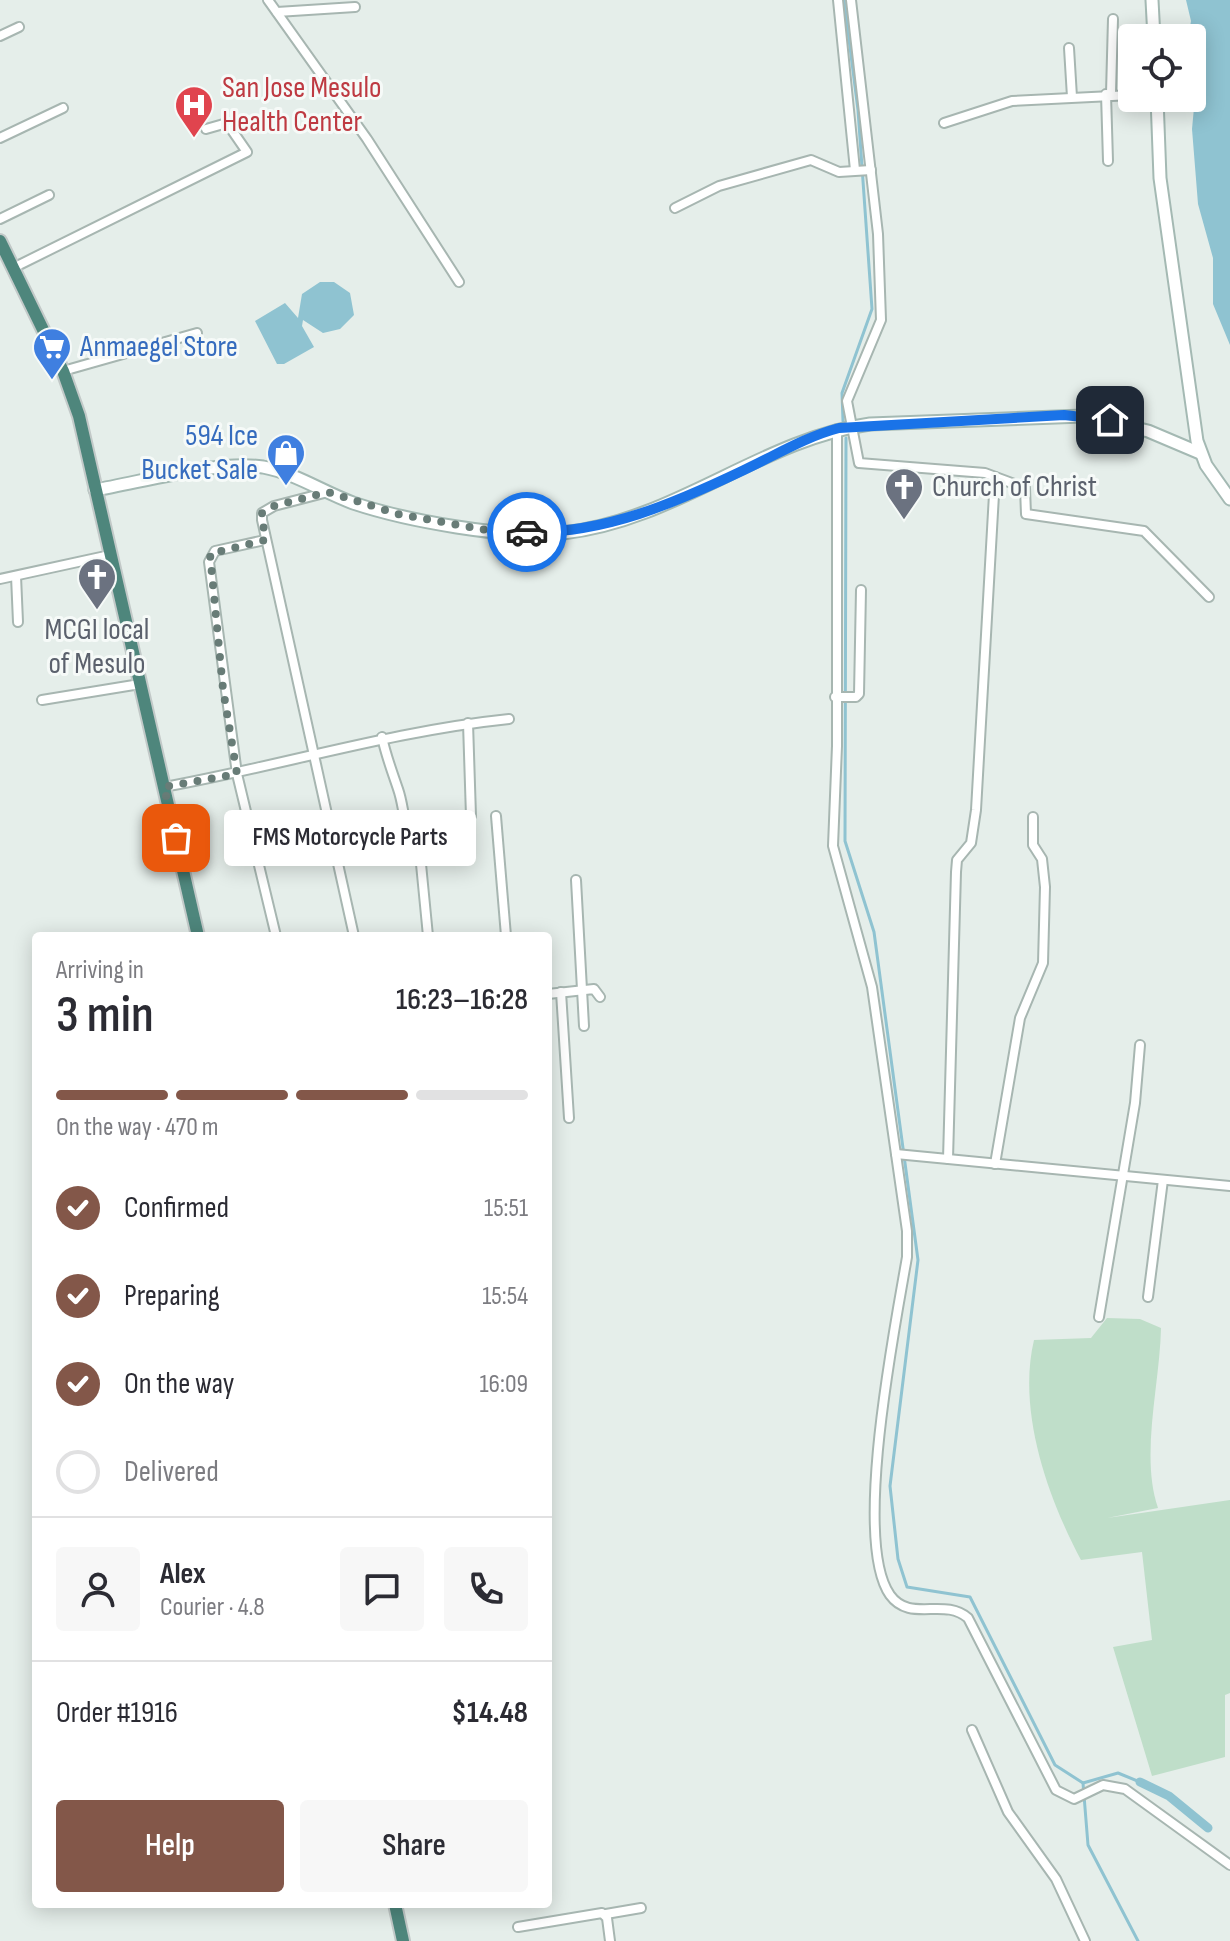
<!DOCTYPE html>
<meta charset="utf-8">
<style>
body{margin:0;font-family:"Sofia Sans Condensed",sans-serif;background:#f7f7f7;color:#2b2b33;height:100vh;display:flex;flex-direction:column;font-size:30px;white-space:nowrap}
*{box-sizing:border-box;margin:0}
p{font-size:26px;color:#7c7c81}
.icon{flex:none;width:44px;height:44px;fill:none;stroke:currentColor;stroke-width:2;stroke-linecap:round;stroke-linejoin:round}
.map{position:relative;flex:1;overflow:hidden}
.side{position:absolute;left:32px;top:932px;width:520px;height:976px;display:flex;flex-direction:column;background:#fff;border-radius:8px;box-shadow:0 4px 20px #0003}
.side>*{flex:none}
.controls{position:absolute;left:1118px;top:24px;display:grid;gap:16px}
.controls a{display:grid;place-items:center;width:88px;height:88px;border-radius:8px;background:#fff;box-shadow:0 4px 20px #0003;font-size:40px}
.pin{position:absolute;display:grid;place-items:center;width:68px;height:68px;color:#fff;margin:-34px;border-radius:16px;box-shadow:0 4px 12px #0006}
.courier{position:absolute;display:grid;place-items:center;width:80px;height:80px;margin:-40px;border:6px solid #1a73e8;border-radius:50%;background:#fff;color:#222;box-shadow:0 2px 10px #0007}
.bubble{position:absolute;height:56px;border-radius:8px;background:#fff;box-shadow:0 4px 20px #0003;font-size:26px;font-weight:600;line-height:56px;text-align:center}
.headline em{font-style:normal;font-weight:600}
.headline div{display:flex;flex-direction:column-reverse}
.headline{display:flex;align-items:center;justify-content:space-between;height:136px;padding:0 24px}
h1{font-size:52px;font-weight:600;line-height:60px}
.bar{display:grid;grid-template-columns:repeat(4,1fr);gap:12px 8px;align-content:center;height:96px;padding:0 24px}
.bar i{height:10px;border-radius:6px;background:#e1e1e2}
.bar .selected{background:#835749}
.bar p{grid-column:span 4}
.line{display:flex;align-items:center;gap:20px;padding:0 24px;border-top:2px solid #e1e1e2}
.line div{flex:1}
.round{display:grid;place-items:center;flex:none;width:84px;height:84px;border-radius:8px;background:#f7f7f7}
ol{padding:0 24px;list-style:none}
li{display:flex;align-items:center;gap:24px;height:88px}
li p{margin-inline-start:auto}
li .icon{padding:8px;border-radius:50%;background:#835749;color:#fff;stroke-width:4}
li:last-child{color:#7c7c81}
li i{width:44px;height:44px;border:4px solid #e1e1e2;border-radius:50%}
.button{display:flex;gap:16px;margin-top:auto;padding:16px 24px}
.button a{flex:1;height:92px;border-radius:8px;background:#835749;color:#fff;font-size:32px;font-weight:600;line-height:92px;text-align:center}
.button a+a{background:#f7f7f7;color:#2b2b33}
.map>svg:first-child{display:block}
.green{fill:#bfdec9}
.water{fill:#8fc3d1}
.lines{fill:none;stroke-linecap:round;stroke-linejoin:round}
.stream{stroke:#8fc3d1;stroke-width:3}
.canal{stroke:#8fc3d1;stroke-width:9}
.minor-casing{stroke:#a7b6b1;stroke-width:12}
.secondary-casing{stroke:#a4b9b3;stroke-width:15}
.trunk-casing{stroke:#c2c9c8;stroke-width:16}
.minor{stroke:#fff;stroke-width:8}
.secondary{stroke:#fff;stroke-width:11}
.trunk{stroke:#4e867c;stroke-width:12}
.done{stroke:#687c77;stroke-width:8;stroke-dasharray:0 14.4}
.route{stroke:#1a73e8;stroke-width:10}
.labels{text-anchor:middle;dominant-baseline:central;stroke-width:6;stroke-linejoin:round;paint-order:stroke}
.health-label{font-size:30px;fill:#be3a42;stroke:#f6faf8;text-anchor:start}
.shop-label{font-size:30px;fill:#366cbe;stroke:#f6faf8;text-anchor:start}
.worship-label{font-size:30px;fill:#5b616d;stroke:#f6faf8;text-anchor:start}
</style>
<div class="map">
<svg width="1230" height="1941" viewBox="0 0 1230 1941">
<rect width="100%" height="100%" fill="#e5eeea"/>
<path class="green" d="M1107,1318L1140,1319L1161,1328C1160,1384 1140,1456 1158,1508L1107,1518L1230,1500V1693L1225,1695V1757L1152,1776L1113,1647L1152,1640L1142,1552L1081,1560C1048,1498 1017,1411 1034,1340L1091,1338Z"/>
<g class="water">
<polygon points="1186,0 1230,0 1230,345 1213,304 1213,258 1198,204 1192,129 1197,76 1192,67 1192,38 1188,38 1191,21"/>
<polygon points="320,282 334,282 350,293 354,315 340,329 323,333 303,320 302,326 314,347 284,364 277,364 255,321 285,303 298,318 302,294"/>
</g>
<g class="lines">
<g class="stream">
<polyline points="843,421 842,393 872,309 858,110 844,0"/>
<polyline points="846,438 845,841 874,932 918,1260 890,1486 898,1559 907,1587 970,1597 1055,1765 1083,1783 1118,1773 1140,1782"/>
<polyline points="1083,1783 1088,1845 1138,1941"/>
</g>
<polyline class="canal" points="1140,1782 1169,1796 1208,1828"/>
<g class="minor-casing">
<g id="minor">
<polyline points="268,0 367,139 459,282"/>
<polyline points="838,0 855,170"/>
<polyline points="851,0 878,234 881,320 847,401 859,463 985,473 1025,488 1026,514 1144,531 1209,597"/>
<polyline points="277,12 355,7"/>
<polyline points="0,36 19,27"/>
<polyline points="1069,48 1072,97"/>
<polyline points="1111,93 1113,19"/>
<polyline points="1106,94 1108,161"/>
<polyline points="944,123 1012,101 1132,95"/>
<polyline points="0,138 63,108"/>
<polyline points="675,208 719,186 811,160 839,172 871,170"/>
<polyline points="0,219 49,195"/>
<polyline points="13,268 247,152 227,123 206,129"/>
<polyline points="63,371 197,333"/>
<path d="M837,429V746L833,846L872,987L907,1231V1257C895,1327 852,1541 890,1595C910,1623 944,1597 968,1618L1056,1790L1074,1799L1103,1785L1125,1789L1230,1865"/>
<polyline points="328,492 274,506 262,513 262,520 354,936"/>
<polyline points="265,540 215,551 209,562 237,774 276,936"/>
<polyline points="16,576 18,622"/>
<polyline points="0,579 110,555"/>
<polyline points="835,697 856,697 859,694 861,590"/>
<polyline points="42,700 140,684"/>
<polyline points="468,723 471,816"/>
<path d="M382,737C386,756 392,771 398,789C404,806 403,823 412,840L436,835"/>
<path d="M164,787C280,766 392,731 509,719"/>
<polyline points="496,816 506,936"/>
<polyline points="412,840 421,864 428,936"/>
<polyline points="576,880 584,1026"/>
<polyline points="561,992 569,1118"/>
<polyline points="548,994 594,989 600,997"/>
<polyline points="896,1154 1230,1186"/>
<polyline points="948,1159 956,872 957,860 971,843 976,810 995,477"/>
<polyline points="995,1164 1020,1018 1043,963 1045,887 1042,859 1033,845 1033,817"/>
<polyline points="1148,1297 1163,1180"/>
<polyline points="1099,1317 1135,1103 1140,1045"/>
<polyline points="972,1730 1008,1812 1056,1879 1085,1941"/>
<polyline points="606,1914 641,1908"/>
<polyline points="518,1927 602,1913 607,1918 610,1941"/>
</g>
</g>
<g class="secondary-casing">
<g id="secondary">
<polyline points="1152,0 1154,38"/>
<polyline points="1157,98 1160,178 1197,441 1206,465 1230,499"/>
<path d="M95,490C142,482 218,460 263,467C295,473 323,492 353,503C407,521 506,539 563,533C675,521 762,439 870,424L1083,416L1148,431L1200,453"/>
</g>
</g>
<g class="trunk-casing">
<g id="trunk">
<polyline points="0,241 63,371 79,416 198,936"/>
<polyline points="395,1904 403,1941"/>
</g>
</g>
<use href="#minor" class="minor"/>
<use href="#secondary" class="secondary"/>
<use href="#trunk" class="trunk"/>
</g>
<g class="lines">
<polyline class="done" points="176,838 164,787 237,774 223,689 210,554 265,540 262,513 274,506 328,492 398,514 492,531 527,532"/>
<path class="route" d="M527,532C604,534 675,503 744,470C776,455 805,437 839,428L1064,415L1110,420"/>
</g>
<defs>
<g id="hospital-pin" transform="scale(2)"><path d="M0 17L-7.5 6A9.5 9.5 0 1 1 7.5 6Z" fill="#e0444e" stroke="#f6faf8"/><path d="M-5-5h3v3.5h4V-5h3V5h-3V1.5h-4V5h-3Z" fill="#fff"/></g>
<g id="supermarket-pin" transform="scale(2)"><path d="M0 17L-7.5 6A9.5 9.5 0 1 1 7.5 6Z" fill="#3f7fe0" stroke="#f6faf8"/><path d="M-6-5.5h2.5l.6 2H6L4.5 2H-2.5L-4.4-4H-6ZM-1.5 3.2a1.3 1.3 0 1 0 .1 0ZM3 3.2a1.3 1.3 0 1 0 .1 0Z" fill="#fff"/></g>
<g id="shop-pin" transform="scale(2)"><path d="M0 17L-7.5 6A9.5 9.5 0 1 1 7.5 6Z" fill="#3f7fe0" stroke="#f6faf8"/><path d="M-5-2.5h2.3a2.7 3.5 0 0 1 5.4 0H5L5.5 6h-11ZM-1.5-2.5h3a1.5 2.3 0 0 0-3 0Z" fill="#fff"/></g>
<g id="church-pin" transform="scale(2)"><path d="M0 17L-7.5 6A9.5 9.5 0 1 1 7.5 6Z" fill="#6b7280" stroke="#f6faf8"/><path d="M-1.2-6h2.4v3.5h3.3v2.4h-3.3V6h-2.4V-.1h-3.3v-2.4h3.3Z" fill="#fff"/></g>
</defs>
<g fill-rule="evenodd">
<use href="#hospital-pin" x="194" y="105"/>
<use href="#supermarket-pin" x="52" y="347"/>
<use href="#shop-pin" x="286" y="453"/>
<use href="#church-pin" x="904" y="487"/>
<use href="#church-pin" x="97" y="577"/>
</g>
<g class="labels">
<g class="health-label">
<text x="222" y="88">San Jose Mesulo<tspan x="222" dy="34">Health Center</tspan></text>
</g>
<g class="shop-label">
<text x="80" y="347">Anmaegel Store</text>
<text x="258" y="436" text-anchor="end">594 Ice<tspan x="258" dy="34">Bucket Sale</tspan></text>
</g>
<g class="worship-label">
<text x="932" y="487">Church of Christ</text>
<text x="97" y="630" text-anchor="middle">MCGI local<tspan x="97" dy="34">of Mesulo</tspan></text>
</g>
</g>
</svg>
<div class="controls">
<a><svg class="icon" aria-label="locate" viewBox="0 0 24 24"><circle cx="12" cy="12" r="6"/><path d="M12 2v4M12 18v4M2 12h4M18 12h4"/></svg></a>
</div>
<div class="pin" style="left:176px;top:838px;background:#ea580c"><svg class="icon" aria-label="bag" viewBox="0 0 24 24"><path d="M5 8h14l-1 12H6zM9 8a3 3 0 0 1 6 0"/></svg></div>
<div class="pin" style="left:1110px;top:420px;background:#1f2937"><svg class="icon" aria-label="home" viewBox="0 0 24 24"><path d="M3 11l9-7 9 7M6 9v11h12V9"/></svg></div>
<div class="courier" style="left:527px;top:532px"><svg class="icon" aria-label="car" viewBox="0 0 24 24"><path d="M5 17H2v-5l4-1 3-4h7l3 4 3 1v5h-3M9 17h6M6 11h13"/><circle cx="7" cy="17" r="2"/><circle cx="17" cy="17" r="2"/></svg></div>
<div class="bubble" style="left:224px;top:810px;width:252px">FMS Motorcycle Parts</div>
<section class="side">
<div class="headline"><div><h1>3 min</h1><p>Arriving in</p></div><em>16:23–16:28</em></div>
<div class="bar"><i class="selected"></i><i class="selected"></i><i class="selected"></i><i></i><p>On the way · 470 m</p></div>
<ol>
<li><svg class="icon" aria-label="check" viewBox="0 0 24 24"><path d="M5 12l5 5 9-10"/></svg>Confirmed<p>15:51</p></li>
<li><svg class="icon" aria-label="check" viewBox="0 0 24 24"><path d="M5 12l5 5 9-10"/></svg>Preparing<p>15:54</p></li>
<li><svg class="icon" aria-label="check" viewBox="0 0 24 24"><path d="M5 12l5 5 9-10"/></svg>On the way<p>16:09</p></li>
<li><i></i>Delivered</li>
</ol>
<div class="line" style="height:144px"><a class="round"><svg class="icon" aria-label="person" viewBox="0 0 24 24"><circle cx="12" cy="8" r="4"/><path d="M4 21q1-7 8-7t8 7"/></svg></a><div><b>Alex</b><p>Courier · 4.8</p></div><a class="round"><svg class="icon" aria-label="chat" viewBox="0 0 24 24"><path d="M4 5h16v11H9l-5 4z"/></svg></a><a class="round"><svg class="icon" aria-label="phone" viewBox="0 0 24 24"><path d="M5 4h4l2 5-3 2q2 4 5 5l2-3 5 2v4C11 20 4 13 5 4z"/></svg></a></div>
<div class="line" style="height:104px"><div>Order #1916</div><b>$14.48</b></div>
<div class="button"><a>Help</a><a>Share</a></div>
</section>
</div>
